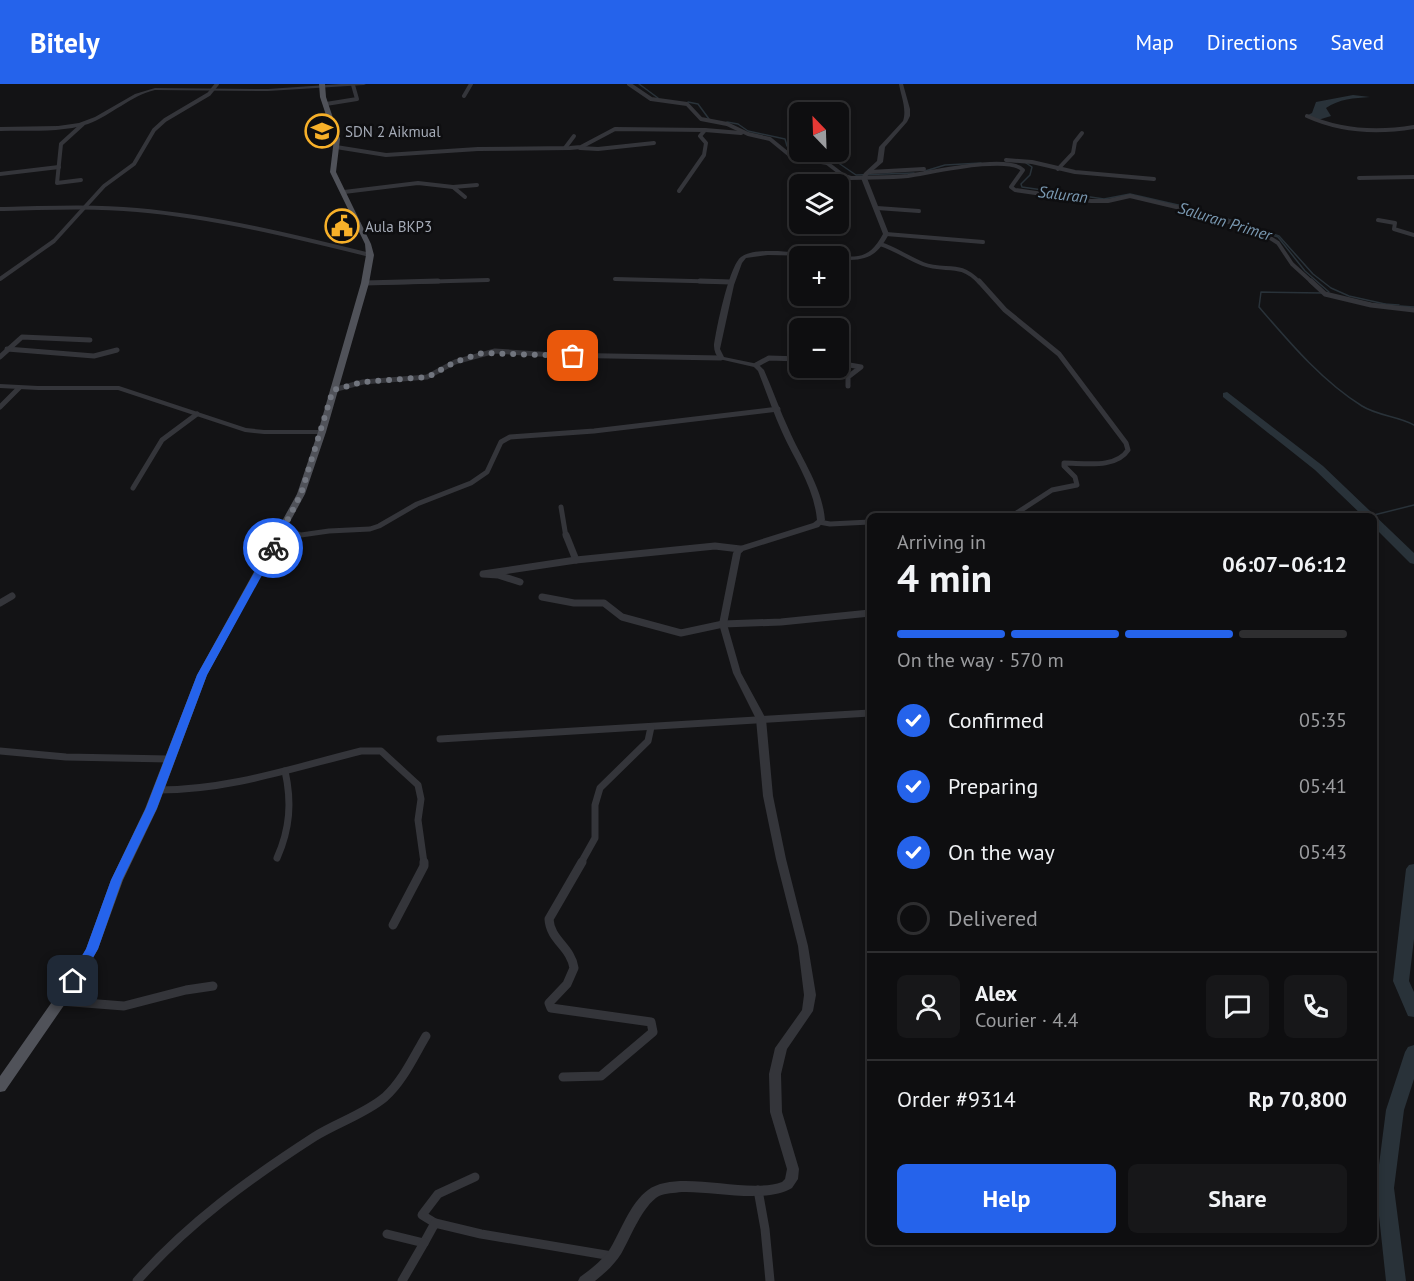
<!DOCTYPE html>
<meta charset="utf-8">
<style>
body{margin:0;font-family:"PT Sans",sans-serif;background:#171719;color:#f1f3f6;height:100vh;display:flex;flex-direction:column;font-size:22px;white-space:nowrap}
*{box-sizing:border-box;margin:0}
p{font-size:20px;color:#9b9c9f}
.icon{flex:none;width:33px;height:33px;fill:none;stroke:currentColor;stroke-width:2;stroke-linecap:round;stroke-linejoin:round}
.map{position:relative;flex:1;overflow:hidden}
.details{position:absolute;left:867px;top:429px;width:510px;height:732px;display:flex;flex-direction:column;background:#0e0e10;border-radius:9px;box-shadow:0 3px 9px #0003,0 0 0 2px #2e2e30}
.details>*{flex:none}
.needle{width:39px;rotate:337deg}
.controls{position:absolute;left:789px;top:18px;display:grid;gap:12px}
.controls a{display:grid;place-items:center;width:60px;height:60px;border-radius:9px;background:#0e0e10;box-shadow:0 3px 9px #0003,0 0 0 2px #2e2e30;font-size:30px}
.pin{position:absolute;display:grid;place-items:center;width:51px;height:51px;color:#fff;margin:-26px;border-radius:12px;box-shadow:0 3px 9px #0006}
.courier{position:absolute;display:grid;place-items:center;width:60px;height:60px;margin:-30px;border:4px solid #2563eb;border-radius:50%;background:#fff;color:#222;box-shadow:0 2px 8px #0007}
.head em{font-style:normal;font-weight:700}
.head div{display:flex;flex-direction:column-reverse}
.head{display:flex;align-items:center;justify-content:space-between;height:102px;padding:0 30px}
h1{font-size:39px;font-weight:700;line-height:45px}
.bar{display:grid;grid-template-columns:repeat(4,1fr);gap:9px 6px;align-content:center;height:72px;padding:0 30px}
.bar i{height:8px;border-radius:4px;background:#2e2e30}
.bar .active{background:#2563eb}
.bar p{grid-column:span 4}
.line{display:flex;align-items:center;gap:15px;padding:0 30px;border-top:2px solid #2e2e30}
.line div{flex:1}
.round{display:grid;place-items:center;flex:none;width:63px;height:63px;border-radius:9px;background:#171719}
ol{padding:0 30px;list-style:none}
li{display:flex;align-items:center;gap:18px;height:66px}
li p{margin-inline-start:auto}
li .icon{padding:6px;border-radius:50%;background:#2563eb;color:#fff;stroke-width:4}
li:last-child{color:#9b9c9f}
li i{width:33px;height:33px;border:3px solid #2e2e30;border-radius:50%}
.primary-button{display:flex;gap:12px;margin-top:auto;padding:12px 30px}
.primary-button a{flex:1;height:69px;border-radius:9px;background:#2563eb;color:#fff;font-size:24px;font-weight:700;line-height:69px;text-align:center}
.primary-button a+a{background:#171719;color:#f1f3f6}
header{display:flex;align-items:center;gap:36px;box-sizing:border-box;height:84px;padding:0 30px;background:#2563eb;color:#fff}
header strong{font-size:28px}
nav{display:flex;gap:33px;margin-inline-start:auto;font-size:21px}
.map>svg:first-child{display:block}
.water{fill:#293239}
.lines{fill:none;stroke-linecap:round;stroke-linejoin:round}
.stream{stroke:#293239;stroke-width:1.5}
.river{fill:#293239;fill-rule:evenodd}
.minor-far3{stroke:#34353a;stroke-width:4}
.minor-far2{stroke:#34353a;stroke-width:5}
.minor-far1{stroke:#34353a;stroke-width:7}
.minor{stroke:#34353a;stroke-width:9}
.tertiary{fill:#34353a;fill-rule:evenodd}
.primary{fill:#505259;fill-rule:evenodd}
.route{fill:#2563eb}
.done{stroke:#71757e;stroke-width:6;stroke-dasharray:0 10.8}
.labels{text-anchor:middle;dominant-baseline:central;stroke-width:5;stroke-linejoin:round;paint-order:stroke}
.far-poi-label{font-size:15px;fill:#a4aab6;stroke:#0e0e10;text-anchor:start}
.far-water-label{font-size:16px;font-style:italic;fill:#7a99b2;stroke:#0e0e10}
</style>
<header>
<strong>Bitely</strong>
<nav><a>Map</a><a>Directions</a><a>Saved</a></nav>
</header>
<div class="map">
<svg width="1414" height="1197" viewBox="0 0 1414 1197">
<rect width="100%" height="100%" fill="#131315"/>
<path class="water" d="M1353,11L1370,13C1354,14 1339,15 1326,24L1331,32L1318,36L1308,31L1312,29L1316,18Z"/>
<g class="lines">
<g class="stream">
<polyline points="639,0 658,14"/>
<polyline points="688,18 698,20 709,35"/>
<polyline points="727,38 738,40 748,47 785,55 787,62 798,71 834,76 856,91 914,89"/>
<polyline points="1026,79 1032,83 1030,91 1021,100 1022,103 1104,115 1130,110 1200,126 1279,152 1313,190 1331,204 1349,212 1385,220"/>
<polyline points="925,87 945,81 981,79"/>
<polyline points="1224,134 1241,140"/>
<polyline points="1250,143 1278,153 1305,187 1329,208"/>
<path d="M1323,209L1261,208L1259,223C1290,259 1322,297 1362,322C1378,332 1398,332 1414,341"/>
<polyline points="1384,220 1399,221"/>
<polyline points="1400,222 1414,223"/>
<polyline points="1370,432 1414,421"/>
</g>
<g class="river">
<polygon points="1227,308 1323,382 1414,469 1414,480 1410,479 1374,443 1374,432 1363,432 1315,386 1223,313 1223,309"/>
<polygon points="1414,780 1414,855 1409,897 1414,908 1414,933 1408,932 1393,897 1406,785 1409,781"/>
<polygon points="1414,961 1414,995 1404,1026 1394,1104 1406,1197 1386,1197 1376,1104 1386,1026 1405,968 1408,963"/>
</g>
<g class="minor-far3">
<path d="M629,0L651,15L687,20L701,35L727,40L748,50L770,55L792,73L827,79L844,92L851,94C870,93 889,94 908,92C930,89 1008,70 1023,86L1011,103L1015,106L1091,117H1108L1130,112L1210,131L1267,152L1278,159L1292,180L1313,199"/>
<polyline points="464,12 471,0"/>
<polyline points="326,20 357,15 353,1"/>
<path d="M1307,32C1340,47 1378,49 1414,43"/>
<polyline points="705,46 741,49"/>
<polyline points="336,63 386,71 478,65 570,64 581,63 615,45 705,46 700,52 706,59 704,71 679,107"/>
<polyline points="565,64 574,52"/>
<polyline points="580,64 598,65 654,59"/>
<polyline points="1006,76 1032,78 1075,88 1154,95"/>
<polyline points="1058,85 1073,69 1075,58 1082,49"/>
<polyline points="870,88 924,85"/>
<polyline points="0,90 59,83"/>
<polyline points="1359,94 1414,93"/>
<polyline points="81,96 57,99 61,60 83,40"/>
<polyline points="453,103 477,101"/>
<polyline points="344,108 418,99 453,103 465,113"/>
<polyline points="877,124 919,127"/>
<path d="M0,125C46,124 91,122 137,126C216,133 293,152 370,171"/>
<polyline points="1378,136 1395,139 1394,145 1414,151"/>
<polyline points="886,150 983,158"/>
<path d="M880,160C896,165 908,174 923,180C946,189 959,176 980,199"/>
<polyline points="0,195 54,157 104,102 134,80 154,46 165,36 209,10 217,0"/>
<polyline points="615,195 730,198"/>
<polyline points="377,199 488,196"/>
</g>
<g class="minor-far2">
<polyline points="700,197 730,198"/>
<path d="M979,197L1005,226L1059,270L1126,359L1128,366C1116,385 1084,379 1064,379V382L1075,393L1077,401L1052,406L1012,432"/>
<polyline points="1311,197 1325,210 1371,221 1414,226"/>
<polyline points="365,199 438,197"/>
<polyline points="7,265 94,272 117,266"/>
<polyline points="0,273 22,253 90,256"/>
<polyline points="838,279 861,283 848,293 848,302"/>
<polyline points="756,281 769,274 800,275"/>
<polyline points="333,306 363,298 427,293 455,278 495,267 554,271 721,274"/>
<polyline points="0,323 19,304"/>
<polyline points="133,404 162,356 197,330"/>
<polyline points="561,423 566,453"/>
<polyline points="819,438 830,440 870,438"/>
<polyline points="287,453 329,447 370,445 379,442 417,420 471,399 487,388 501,358 510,353 594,347 778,325"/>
</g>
<g class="minor-far1">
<polyline points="566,451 576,476"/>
<polyline points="278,454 298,451"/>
<polyline points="520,498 498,491 483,490 576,476 715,462 740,465"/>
<polyline points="542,513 574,519 604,519 622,533 681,549 723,540 781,538 870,529"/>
<polyline points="0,519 12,512"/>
<polyline points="440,655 870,629"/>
<polyline points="0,667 66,673 169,675"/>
<path d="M158,706C229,706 293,684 361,667H381L418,701L421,715L418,736L424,779"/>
<path d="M277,774C290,745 292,718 285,687"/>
<polyline points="581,779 595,754 595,721 600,704 648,657 651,643"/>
</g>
<g class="minor">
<polyline points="393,841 424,782 424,778"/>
<polyline points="60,917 124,922 186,906 213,902"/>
<path d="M563,993L601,992L653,948L651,938L551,924L549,919L567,900L574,884C571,863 550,856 549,835L582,778"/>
<polyline points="758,1106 765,1145 770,1197"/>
<polyline points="435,1139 422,1131 438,1110 475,1093"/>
<polyline points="387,1150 424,1159 435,1139 481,1150 612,1172"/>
<path d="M137,1197C188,1139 249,1095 314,1053C336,1039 365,1030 385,1013C403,997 414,972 426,952"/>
<polyline points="402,1197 424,1159"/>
</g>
<g class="tertiary">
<path d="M341,0H366L364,1L268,7L155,6C130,12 112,31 88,40C61,49 29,46 0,47V43L58,42L79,39L95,33L135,10L155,4L268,5Z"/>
<path d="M899,0H903L910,25V32L907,38L885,63L883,78L868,91L867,94L889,150C876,174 865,177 838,176V172H837H838C862,174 871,172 883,150L861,94L864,89L877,77L879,63L903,37C907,25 901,12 899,0Z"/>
<path d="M778,167L813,170L816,172L768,171L746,174L742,179L734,201L720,265L724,273L758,280L764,286C773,306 780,327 789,346C802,376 822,402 825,436L819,443L743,467L741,469L727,540L741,589L766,635L773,712L786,775L808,862L816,911L813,927L787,965L781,990L782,1028L799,1085L798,1095L792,1104C765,1120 714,1107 682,1108C674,1109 666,1109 659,1112C642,1122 631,1153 621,1170C614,1181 605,1189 595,1197H578L580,1193C590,1186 600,1178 608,1168C621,1148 629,1120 648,1106C678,1084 746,1111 782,1098L785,1095L787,1085L770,1028L769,990L775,964L802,926L804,911L798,862L776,775L763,712L756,635L733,589L719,540L733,469L737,463L813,439L817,436C814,403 795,377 782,348C773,328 766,307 758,287L754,283L719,275C716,271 714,267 714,262C716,246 729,182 741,173C751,166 767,167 778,167Z"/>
<polygon points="0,300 38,302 119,302 246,344 264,346 322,346 326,348 322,350 264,350 245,348 118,306 38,306 0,304"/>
</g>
<polygon class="primary" points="319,0 325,0 326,13 340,55 336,88 371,160 374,171 369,199 326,348 305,410 207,591 157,725 123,796 98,865 78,901 5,1007 0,1008 0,992 68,895 86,865 111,796 145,725 197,591 297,410 318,348 361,199 366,171 365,160 330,88 334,55 320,13"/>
</g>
<polygon class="route" points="273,461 277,464 207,591 157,724 122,796 98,865 77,901 69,901 67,897 86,865 111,796 146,724 197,591 268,464"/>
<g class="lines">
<polyline class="done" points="273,464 301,410 333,306 363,298 428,293 455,278 482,269 573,272"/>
</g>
<defs>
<g id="school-ring" transform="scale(1.725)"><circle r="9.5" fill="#0e0e10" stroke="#f7b029" stroke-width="1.5"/><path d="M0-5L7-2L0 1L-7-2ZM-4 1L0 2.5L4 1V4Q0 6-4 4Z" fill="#f7b029"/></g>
<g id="civic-ring" transform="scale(1.725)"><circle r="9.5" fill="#0e0e10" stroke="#f7b029" stroke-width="1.5"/><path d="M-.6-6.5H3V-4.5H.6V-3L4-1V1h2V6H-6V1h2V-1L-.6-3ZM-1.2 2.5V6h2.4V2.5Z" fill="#f7b029"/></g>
</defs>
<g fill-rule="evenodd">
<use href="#school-ring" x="322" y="47"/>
<use href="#civic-ring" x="342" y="142"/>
</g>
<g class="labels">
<g class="far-poi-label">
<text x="345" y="47">SDN 2 Aikmual</text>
<text x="365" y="142">Aula BKP3</text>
</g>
<g class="far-water-label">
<text transform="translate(1063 110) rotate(7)">Saluran</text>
<text transform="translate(1225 137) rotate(17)">Saluran Primer</text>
</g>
</g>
</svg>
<div class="controls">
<a><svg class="needle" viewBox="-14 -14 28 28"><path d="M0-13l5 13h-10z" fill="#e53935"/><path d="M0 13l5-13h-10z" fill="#9b9c9f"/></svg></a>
<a><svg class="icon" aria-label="layers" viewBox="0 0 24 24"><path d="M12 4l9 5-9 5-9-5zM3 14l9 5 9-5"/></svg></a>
<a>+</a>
<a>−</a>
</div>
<div class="pin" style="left:573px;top:272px;background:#ea580c"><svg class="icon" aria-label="bag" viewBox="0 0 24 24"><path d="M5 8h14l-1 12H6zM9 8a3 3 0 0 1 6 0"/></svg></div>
<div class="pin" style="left:73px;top:897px;background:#1f2937"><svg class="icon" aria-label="home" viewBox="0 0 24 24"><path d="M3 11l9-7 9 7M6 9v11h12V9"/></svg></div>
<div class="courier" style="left:273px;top:464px"><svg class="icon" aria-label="bike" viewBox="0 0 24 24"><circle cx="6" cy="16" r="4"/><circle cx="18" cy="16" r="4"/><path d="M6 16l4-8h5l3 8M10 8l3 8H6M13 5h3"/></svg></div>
<section class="details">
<div class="head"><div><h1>4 min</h1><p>Arriving in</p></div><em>06:07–06:12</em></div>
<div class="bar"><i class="active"></i><i class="active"></i><i class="active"></i><i></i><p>On the way · 570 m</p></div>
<ol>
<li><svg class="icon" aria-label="check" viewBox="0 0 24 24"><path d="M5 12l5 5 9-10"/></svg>Confirmed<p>05:35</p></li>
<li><svg class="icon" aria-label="check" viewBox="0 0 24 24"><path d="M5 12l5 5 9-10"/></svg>Preparing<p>05:41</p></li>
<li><svg class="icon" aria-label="check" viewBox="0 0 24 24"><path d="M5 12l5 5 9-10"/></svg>On the way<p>05:43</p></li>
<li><i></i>Delivered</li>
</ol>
<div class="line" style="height:108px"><a class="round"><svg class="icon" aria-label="person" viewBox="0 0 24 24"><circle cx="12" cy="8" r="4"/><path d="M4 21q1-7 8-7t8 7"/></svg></a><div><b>Alex</b><p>Courier · 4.4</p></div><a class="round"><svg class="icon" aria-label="chat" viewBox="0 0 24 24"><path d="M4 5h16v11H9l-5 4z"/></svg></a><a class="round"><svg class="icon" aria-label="phone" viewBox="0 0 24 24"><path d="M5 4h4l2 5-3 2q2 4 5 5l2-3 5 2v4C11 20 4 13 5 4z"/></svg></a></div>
<div class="line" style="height:78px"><div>Order #9314</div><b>Rp 70,800</b></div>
<div class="primary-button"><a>Help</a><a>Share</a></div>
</section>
</div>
